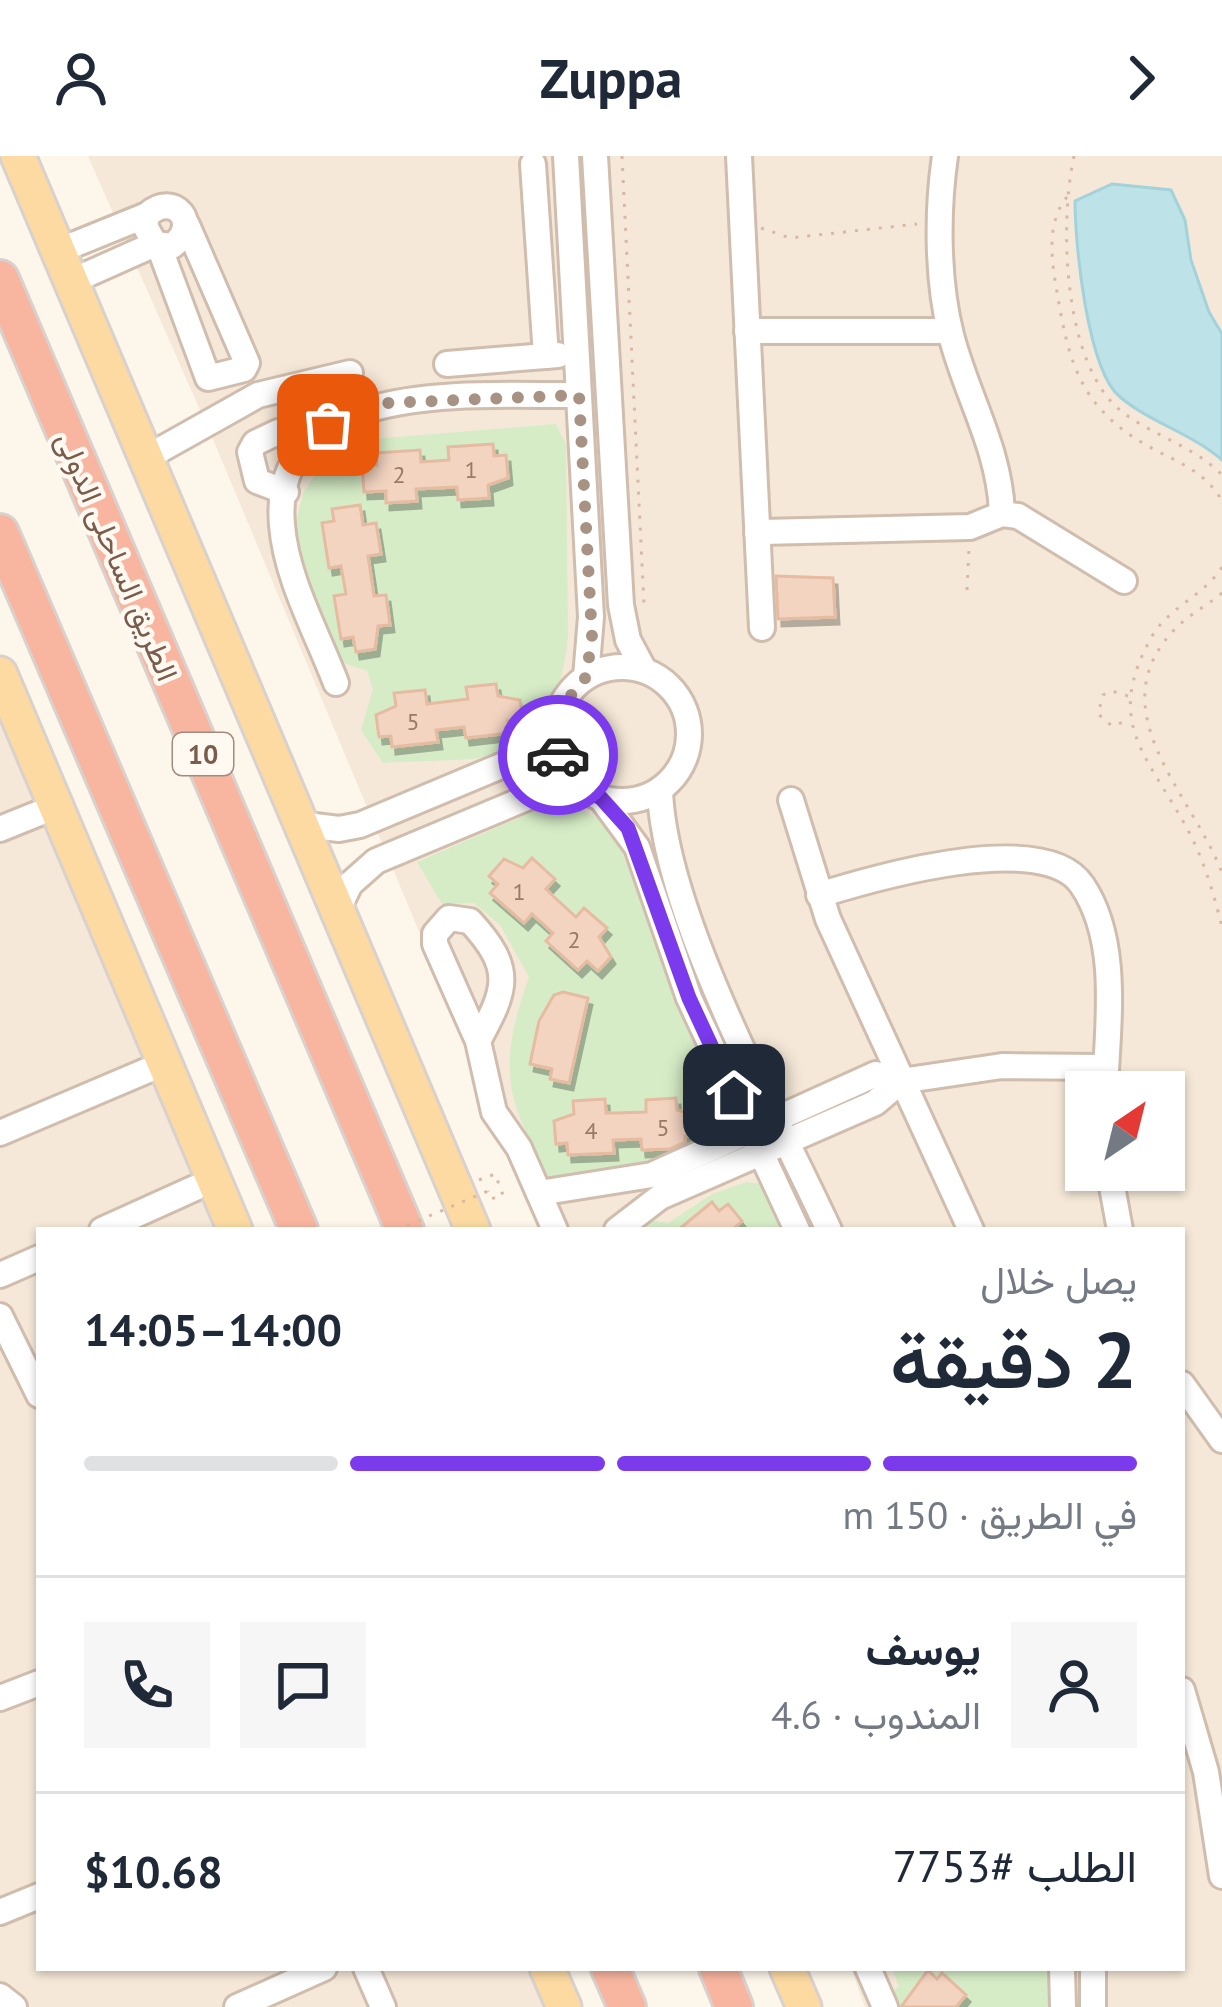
<!DOCTYPE html>
<html lang="ar">
<meta charset="utf-8">
<style>
body{margin:0;font-family:"PT Sans",Vazirmatn,sans-serif;background:#f6f6f7;color:#1f2937;direction:rtl;height:100vh;display:flex;flex-direction:column;font-size:45px;white-space:nowrap}
*{box-sizing:border-box;margin:0}
p{font-size:39px;color:#747a83}
.icon{flex:none;width:66px;height:66px;fill:none;stroke:currentColor;stroke-width:2;stroke-linecap:round;stroke-linejoin:round}
.map{position:relative;flex:1;overflow:hidden;direction:ltr}
.sheet{position:absolute;left:36px;top:1071px;width:1149px;height:744px;display:flex;flex-direction:column;background:#fff;border-radius:0px;box-shadow:0 3px 9px #0004;direction:rtl}
.sheet>*{flex:none}
.needle{width:78px;rotate:35deg}
.fabs{position:absolute;left:1065px;top:915px;display:grid;gap:24px}
.fabs a{display:grid;place-items:center;width:120px;height:120px;border-radius:0px;background:#fff;box-shadow:0 3px 9px #0004;font-size:60px}
.pin{position:absolute;display:grid;place-items:center;width:102px;height:102px;color:#fff;margin:-51px;border-radius:24px;box-shadow:0 6px 18px #0006}
.courier{position:absolute;display:grid;place-items:center;width:120px;height:120px;margin:-60px;border:9px solid #7c3aed;border-radius:50%;background:#fff;color:#222;box-shadow:0 3px 15px #0007}
.summary em{font-style:normal;font-weight:600}
.summary div{display:flex;flex-direction:column-reverse}
.summary{display:flex;align-items:center;justify-content:space-between;height:204px;padding:0 48px}
h1{font-size:78px;font-weight:600;line-height:90px}
.bar{display:grid;grid-template-columns:repeat(4,1fr);gap:18px 12px;align-content:center;height:144px;padding:0 48px}
.bar i{height:15px;border-radius:9px;background:#e0e1e3}
.bar .active{background:#7c3aed}
.bar p{grid-column:span 4}
.line{display:flex;align-items:center;gap:30px;padding:0 48px;border-top:3px solid #e0e1e3}
.line div{flex:1}
.round{display:grid;place-items:center;flex:none;width:126px;height:126px;border-radius:0px;background:#f6f6f7}
header{display:flex;justify-content:space-between;align-items:center;height:156px;padding:0 48px;background:#fff;font-size:54px;font-weight:600}
.map>svg:first-child{display:block}
.residential{fill:#f5e8d8;fill-rule:evenodd}
.green{fill:#d6ecc7}
.water{fill:#bde2e8;stroke:#a3d2da;stroke-width:3}
.building{fill:#f3d4c1;stroke:#e6bba1;stroke-width:3;filter:url(#shadow)}
.lines{fill:none;stroke-linecap:round;stroke-linejoin:round}
.minor-casing{stroke:#d0bdae;stroke-width:30}
.major-casing{stroke:#d9d1cd;stroke-width:39}
.highway-casing{stroke:#d9d1cd;stroke-width:42}
.path{stroke:#d9b8a3;stroke-width:3;stroke-dasharray:3 9;stroke-linecap:butt}
.minor{stroke:#fff;stroke-width:24}
.major{stroke:#fcdaa2;stroke-width:33}
.highway{stroke:#f8b6a0;stroke-width:36}
.path-bridge{stroke:#d9b8a3;stroke-width:3;stroke-dasharray:3 9;stroke-linecap:butt}
.done{stroke:#a79283;stroke-width:12;stroke-dasharray:0 21.6}
.route{stroke:#7c3aed;stroke-width:15}
.labels{text-anchor:middle;dominant-baseline:central;stroke-width:9;stroke-linejoin:round;paint-order:stroke}
.number-label{font-size:24px;fill:#987a69}
.shield{fill:#fff9f1;stroke:#a18b7e;stroke-width:3}
.shield-label{font-size:27px;font-weight:bold;fill:#795c4c}
.street-label{font-size:30px;fill:#795c4c;stroke:#fff9f1}
</style>
<header><svg class="icon" aria-label="forward" viewBox="0 0 24 24"><path d="M9 5l7 7-7 7"/></svg>Zuppa<svg class="icon" aria-label="person" viewBox="0 0 24 24"><circle cx="12" cy="8" r="4"/><path d="M4 21q1-7 8-7t8 7"/></svg></header>
<div class="map">
<svg width="1222" height="1851" viewBox="0 0 1222 1851">
<defs>
<filter id="shadow"><feDropShadow dx="4" dy="7" stdDeviation="0" flood-color="#0004"/></filter>
</defs>
<rect width="100%" height="100%" fill="#fdf6ea"/>
<g class="residential">
<path d="M88,0H1222V1851H865L851,1812H1182V1074H544L215,288ZM1086,936H1164V1014H1086Z"/>
<polygon points="0,517 234,1074 39,1074 39,1812 544,1812 561,1851 0,1851"/>
</g>
<g class="green">
<path d="M556,268L566,288L568,478C566,513 551,579 516,596C498,605 409,605 383,607L361,574L373,533L367,515L344,507L330,511L318,479L326,465L299,403L295,369L303,337L324,306L360,284Z"/>
<path d="M563,643L602,665L622,696L731,953L734,971L615,1025L609,1011L546,1024C538,996 521,971 514,944C503,901 515,861 529,821L500,769L474,747L442,748L417,706Z"/>
<polygon points="746,1026 763,1028 784,1074 639,1074 649,1064 668,1067 712,1038"/>
<polygon points="892,1812 1055,1812 1056,1851 895,1851 887,1837 899,1831"/>
</g>
<path class="water" d="M1112,28L1171,34L1185,64L1191,104L1209,156L1222,178V304C1191,277 1151,267 1120,241C1087,214 1075,87 1075,45Z"/>
<g class="building">
<polygon points="493,288 494,300 506,299 508,322 488,329 489,342 458,344 457,331 416,333 417,345 386,347 386,335 364,336 362,310 377,309 376,297 420,294 421,306 449,304 448,291"/>
<polygon points="360,349 363,369 376,367 381,398 368,400 374,440 386,439 390,469 378,470 375,493 356,496 353,481 341,483 334,440 346,438 341,410 329,412 322,367 334,365 332,353"/>
<polygon points="776,420 833,422 835,461 778,463"/>
<polygon points="496,528 498,540 520,544 523,564 508,565 509,577 466,582 464,571 436,574 438,586 392,591 391,580 379,581 376,559 396,550 394,537 425,534 427,548 468,543 466,531"/>
<polygon points="532,702 555,723 546,733 553,740 576,761 584,752 607,772 599,781 611,801 598,815 587,805 578,814 546,785 553,777 532,758 524,767 490,737 498,728 489,720 504,703 523,712"/>
<polygon points="563,836 588,842 569,927 550,923 552,913 530,908 539,865 554,839"/>
<polygon points="676,942 677,954 699,960 700,979 685,980 685,986 669,993 642,994 641,983 613,984 614,997 568,999 567,987 556,988 554,965 574,958 573,945 605,943 606,957 615,957 646,956 646,944"/>
<polygon points="712,1046 719,1055 728,1048 742,1065 732,1074 678,1074"/>
<polygon points="928,1814 937,1823 942,1817 966,1839 956,1851 901,1851"/>
</g>
<g class="lines">
<g class="minor-casing">
<g id="minor">
<polyline points="566,0 591,461 586,521"/>
<polyline points="595,0 621,449 628,484 644,514"/>
<polyline points="739,0 762,472"/>
<path d="M945,0C937,55 937,124 951,179C967,241 1000,293 1002,358"/>
<polyline points="533,8 546,200"/>
<polyline points="159,90 208,222 244,213 247,207 187,69"/>
<path d="M58,95L147,59C174,34 202,68 172,90L155,88L145,70L147,59"/>
<polyline points="70,126 155,88"/>
<polyline points="747,175 950,175"/>
<polyline points="447,208 558,199"/>
<polyline points="144,303 258,239 350,217"/>
<polyline points="286,336 257,325 250,296 255,287 278,276 309,288"/>
<polyline points="757,376 970,371 1002,358 1018,360 1124,425"/>
<circle cx="622" cy="578" r="67"/>
<path d="M336,527C317,477 286,422 282,369C269,218 484,241 579,239"/>
<path d="M660,634C664,758 775,957 829,1074"/>
<polyline points="601,642 637,691 689,842 797,1074"/>
<polyline points="791,644 828,763 971,1074"/>
<polyline points="298,668 339,673 360,669 508,607 555,570"/>
<polyline points="0,673 37,658"/>
<path d="M819,739C874,722 1044,672 1082,729C1121,786 1107,872 1105,936"/>
<polyline points="337,755 350,728 376,705 548,633 587,635"/>
<path d="M478,885C507,832 514,813 470,765L449,762L435,778V788L478,885L494,956L519,992L555,1074"/>
<polyline points="0,977 146,915"/>
<polyline points="1109,1014 1120,1074"/>
<polyline points="539,1037 652,1019 876,918 901,925 1002,910 1105,911"/>
<polyline points="102,1074 195,1032"/>
<polyline points="617,1074 660,1041 875,947 901,925"/>
<polyline points="0,1119 39,1102"/>
<polyline points="0,1160 39,1239"/>
<polyline points="1182,1228 1222,1284"/>
<polyline points="1182,1534 1206,1616 1222,1720"/>
<polyline points="0,1542 39,1527"/>
<polyline points="0,1756 39,1740"/>
<polyline points="366,1812 383,1851"/>
<polyline points="868,1812 885,1851"/>
<polyline points="1062,1812 1063,1851"/>
<polyline points="0,1840 14,1851"/>
<polyline points="237,1851 324,1812"/>
<polyline points="1093,1851 1093,1812"/>
</g>
</g>
<g class="major-casing">
<g id="major">
<polyline points="18,0 473,1074"/>
<polyline points="0,518 235,1074"/>
<polyline points="547,1812 564,1851"/>
<polyline points="787,1812 804,1851"/>
</g>
</g>
<g class="highway-casing">
<g id="highway">
<polyline points="0,123 405,1074"/>
<polyline points="0,377 299,1074"/>
<polyline points="610,1812 627,1851"/>
<polyline points="718,1812 734,1851"/>
</g>
</g>
<g class="path">
<polyline points="622,0 644,448"/>
<path d="M1074,0C1059,68 1063,208 1121,255C1153,280 1194,290 1222,319"/>
<path d="M1067,41C1047,65 1051,101 1056,130C1069,211 1081,255 1157,295C1183,308 1208,319 1222,345"/>
<polyline points="761,72 790,82 917,68"/>
<path d="M1222,411C1203,441 1168,451 1151,482C1105,565 1145,597 1184,667C1203,700 1213,735 1222,771"/>
<polyline points="967,434 969,391"/>
<path d="M1222,437C1208,449 1190,458 1177,471C1095,553 1192,637 1222,717"/>
<polyline points="1128,540 1112,535 1103,539 1098,558 1112,570 1129,564"/>
<polyline points="479,1024 495,1018 503,1039 491,1043 488,1035"/>
</g>
<use href="#minor" class="minor"/>
<use href="#major" class="major"/>
<use href="#highway" class="highway"/>
<polyline class="path-bridge" points="396,1074 488,1035"/>
</g>
<g class="lines">
<polyline class="done" points="328,269 363,252 387,247 579,239 592,481 586,521 558,555 558,599"/>
<polyline class="route" points="558,599 575,626 601,642 628,672 689,842 734,939"/>
</g>
<g class="labels">
<g class="number-label">
<text x="471" y="313">1</text>
<text x="399" y="318">2</text>
<text x="413" y="565">5</text>
<text x="519" y="735">1</text>
<text x="574" y="783">2</text>
<text x="663" y="971">5</text>
<text x="591" y="974">4</text>
</g>
<rect class="shield" x="173" y="577" width="60" height="42" rx="9"/>
<g class="shield-label">
<text x="203" y="598">10</text>
</g>
<g class="street-label">
<text transform="translate(118 400) rotate(67)">الطريق الساحلى الدولى</text>
</g>
</g>
</svg>
<div class="fabs">
<a><svg class="needle" viewBox="-14 -14 28 28"><path d="M0-13l5 13h-10z" fill="#e53935"/><path d="M0 13l5-13h-10z" fill="#747a83"/></svg></a>
</div>
<div class="pin" style="left:328px;top:269px;background:#ea580c"><svg class="icon" aria-label="bag" viewBox="0 0 24 24"><path d="M5 8h14l-1 12H6zM9 8a3 3 0 0 1 6 0"/></svg></div>
<div class="pin" style="left:734px;top:939px;background:#1f2937"><svg class="icon" aria-label="home" viewBox="0 0 24 24"><path d="M3 11l9-7 9 7M6 9v11h12V9"/></svg></div>
<div class="courier" style="left:558px;top:599px"><svg class="icon" aria-label="car" viewBox="0 0 24 24"><path d="M5 17H2v-5l4-1 3-4h7l3 4 3 1v5h-3M9 17h6M6 11h13"/><circle cx="7" cy="17" r="2"/><circle cx="17" cy="17" r="2"/></svg></div>
<section class="sheet">
<div class="summary"><div><h1>2 دقيقة</h1><p>يصل خلال</p></div><em>14:00–14:05</em></div>
<div class="bar"><i class="active"></i><i class="active"></i><i class="active"></i><i></i><p>في الطريق · 150 m</p></div>
<div class="line" style="height:216px"><a class="round"><svg class="icon" aria-label="person" viewBox="0 0 24 24"><circle cx="12" cy="8" r="4"/><path d="M4 21q1-7 8-7t8 7"/></svg></a><div><b>يوسف</b><p>المندوب · 4.6</p></div><a class="round"><svg class="icon" aria-label="chat" viewBox="0 0 24 24"><path d="M4 5h16v11H9l-5 4z"/></svg></a><a class="round"><svg class="icon" aria-label="phone" viewBox="0 0 24 24"><path d="M5 4h4l2 5-3 2q2 4 5 5l2-3 5 2v4C11 20 4 13 5 4z"/></svg></a></div>
<div class="line" style="height:156px"><div>الطلب #7753</div><b>$10.68</b></div>
</section>
</div>
